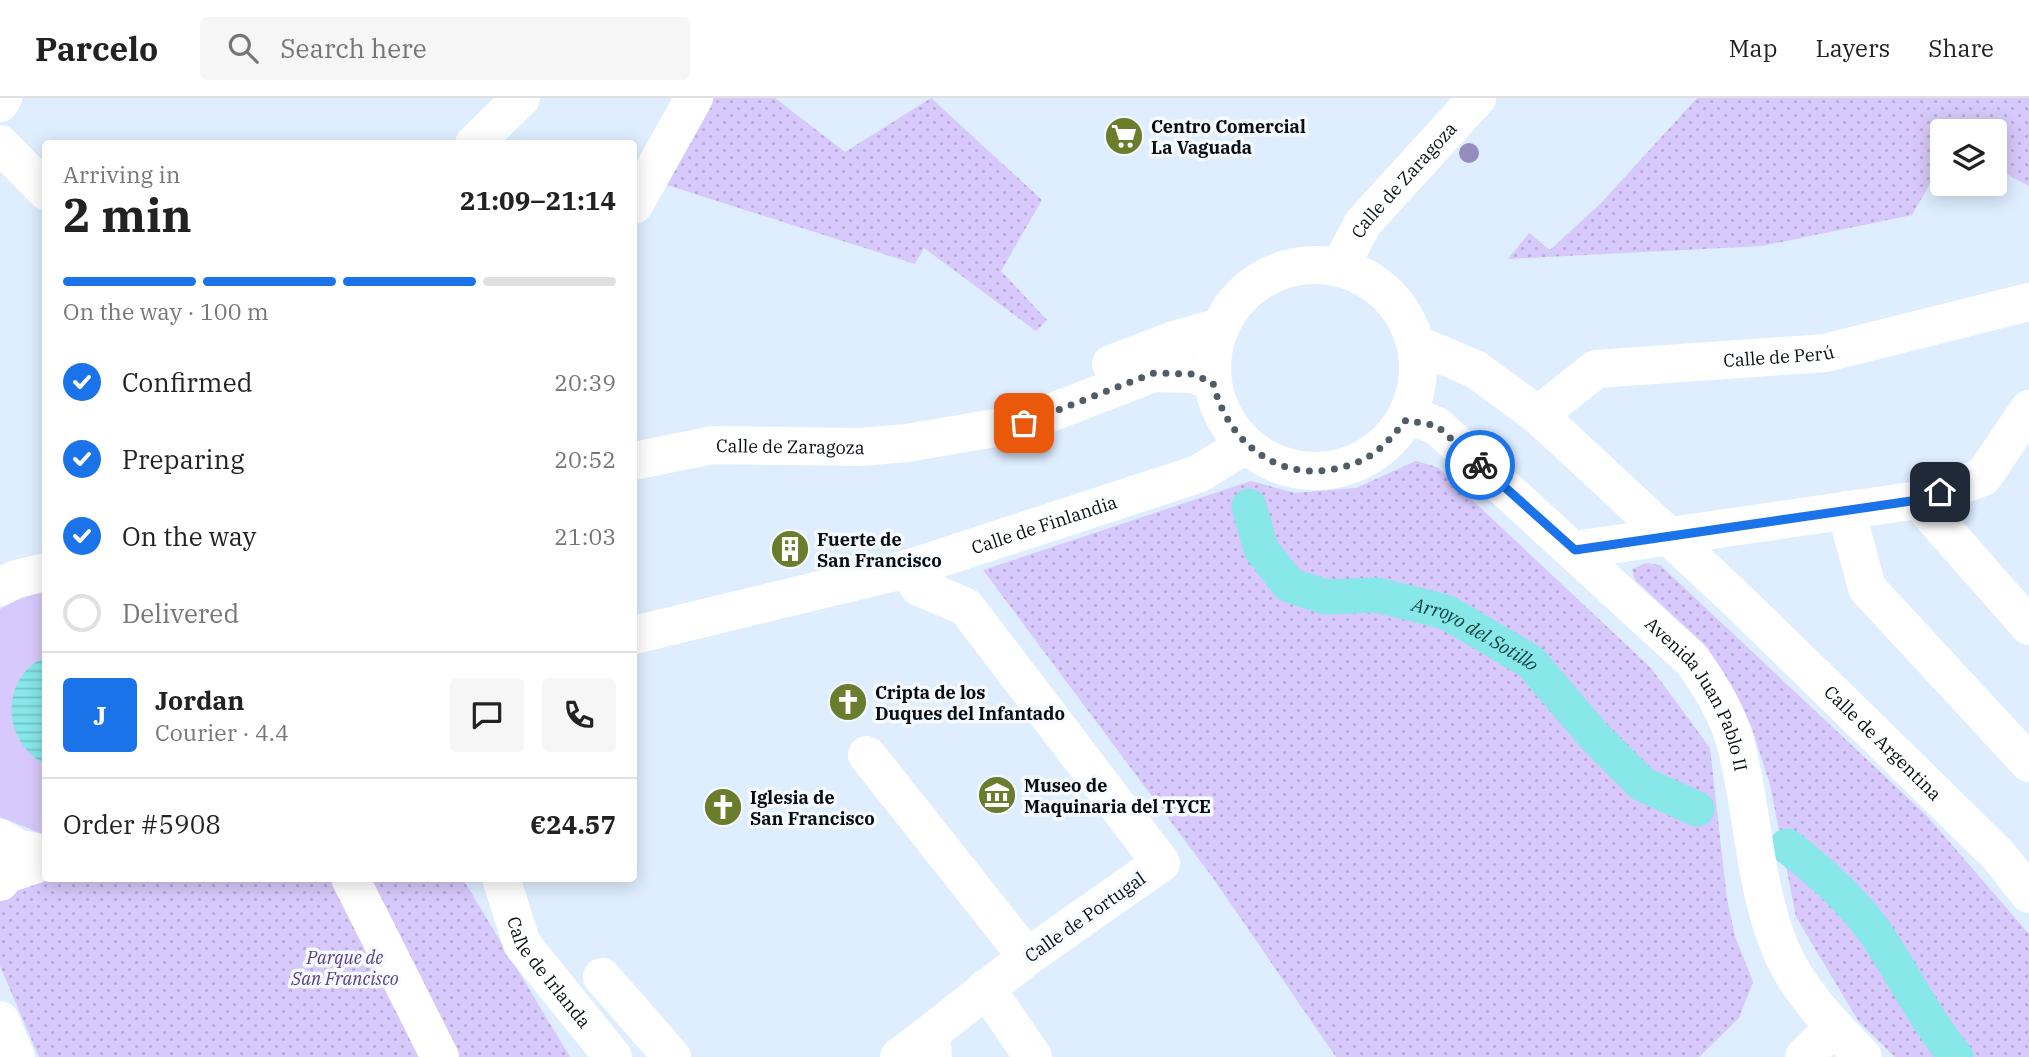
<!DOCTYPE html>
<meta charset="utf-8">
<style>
body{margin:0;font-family:"IBM Plex Serif",serif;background:#f6f6f6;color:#222;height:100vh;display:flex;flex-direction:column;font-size:26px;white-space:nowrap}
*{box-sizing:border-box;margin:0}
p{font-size:23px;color:#767676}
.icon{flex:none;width:38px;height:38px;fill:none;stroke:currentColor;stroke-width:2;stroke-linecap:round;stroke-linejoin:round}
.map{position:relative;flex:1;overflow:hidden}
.details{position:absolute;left:42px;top:42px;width:595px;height:742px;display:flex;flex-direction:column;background:#fff;border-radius:7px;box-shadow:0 4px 18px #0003}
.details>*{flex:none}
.tools{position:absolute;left:1930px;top:21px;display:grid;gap:14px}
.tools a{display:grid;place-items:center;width:77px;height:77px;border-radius:7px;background:#fff;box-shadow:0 4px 18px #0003;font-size:35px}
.pin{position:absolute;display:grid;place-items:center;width:60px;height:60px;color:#fff;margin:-30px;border-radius:14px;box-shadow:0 4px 10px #0006}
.courier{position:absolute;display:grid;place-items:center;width:70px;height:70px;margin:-35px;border:5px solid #1a73e8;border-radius:50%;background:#fff;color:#222;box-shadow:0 2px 9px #0007}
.summary em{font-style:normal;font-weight:700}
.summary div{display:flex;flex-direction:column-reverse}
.summary{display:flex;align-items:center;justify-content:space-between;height:119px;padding:0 21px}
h1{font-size:46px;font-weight:700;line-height:52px}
.bar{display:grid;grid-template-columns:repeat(4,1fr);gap:10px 7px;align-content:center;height:84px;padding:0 21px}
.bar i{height:9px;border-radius:5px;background:#e0e0e0}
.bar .current{background:#1a73e8}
.bar p{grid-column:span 4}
.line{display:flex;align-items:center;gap:18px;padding:0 21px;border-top:2px solid #e0e0e0}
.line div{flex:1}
.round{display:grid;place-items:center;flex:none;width:74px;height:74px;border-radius:7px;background:#f6f6f6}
ol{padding:0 21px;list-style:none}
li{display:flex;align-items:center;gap:21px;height:77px}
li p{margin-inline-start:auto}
li .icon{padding:7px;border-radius:50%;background:#1a73e8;color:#fff;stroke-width:4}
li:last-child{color:#767676}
li i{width:38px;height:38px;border:4px solid #e0e0e0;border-radius:50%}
header{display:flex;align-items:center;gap:42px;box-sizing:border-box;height:98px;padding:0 35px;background:#fff;border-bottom:2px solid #e0e0e0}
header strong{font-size:33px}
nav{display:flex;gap:38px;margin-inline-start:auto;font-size:24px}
.search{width:490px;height:63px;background:#f6f6f6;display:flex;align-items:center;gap:18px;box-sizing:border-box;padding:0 24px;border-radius:7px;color:#767676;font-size:26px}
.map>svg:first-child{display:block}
.grass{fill:#d7c9fb}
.park{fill:url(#park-dots)}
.water{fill:url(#water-rules)}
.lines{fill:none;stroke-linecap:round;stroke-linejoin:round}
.canal{stroke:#87e7e9;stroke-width:35}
.minor{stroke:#fff;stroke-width:38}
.tree{fill:#958dbe}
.done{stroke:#525c66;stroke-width:7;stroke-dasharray:0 12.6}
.route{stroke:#1a73e8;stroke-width:9}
.labels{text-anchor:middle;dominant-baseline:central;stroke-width:7;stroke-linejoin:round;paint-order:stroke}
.poi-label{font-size:18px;font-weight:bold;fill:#070e14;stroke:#f6fafe;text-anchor:start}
.street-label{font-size:18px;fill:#070e14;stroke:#f6fafe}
.park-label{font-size:18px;font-style:italic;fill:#5a3e89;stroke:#f6fafe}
.water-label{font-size:19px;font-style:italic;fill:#113f40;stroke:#f6fafe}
</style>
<header>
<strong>Parcelo</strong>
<div class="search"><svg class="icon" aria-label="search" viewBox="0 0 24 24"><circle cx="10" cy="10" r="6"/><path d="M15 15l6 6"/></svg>Search here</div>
<nav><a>Map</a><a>Layers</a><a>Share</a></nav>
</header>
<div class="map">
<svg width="2029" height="959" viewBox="0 0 2029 959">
<defs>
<pattern id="park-dots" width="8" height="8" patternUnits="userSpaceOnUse" patternTransform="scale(1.75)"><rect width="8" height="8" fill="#d7c9fb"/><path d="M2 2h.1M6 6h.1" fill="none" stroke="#b7abd6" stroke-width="1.8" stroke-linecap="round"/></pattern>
<pattern id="water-rules" width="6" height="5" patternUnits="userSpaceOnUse" patternTransform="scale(1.75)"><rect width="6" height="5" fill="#87e7e9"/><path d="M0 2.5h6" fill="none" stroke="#73c5c7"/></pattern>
</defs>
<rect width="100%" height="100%" fill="#deeeff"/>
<polygon class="grass" points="45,493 45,737 0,719 0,511 17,502"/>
<g class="park">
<polygon points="713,0 775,0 845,54 931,0 1042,102 1001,173 1047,222 1036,233 924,150 915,166 667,87"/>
<polygon points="1697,0 2029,0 2029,88 1995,70 1995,33 1942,33 1942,65 1912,117 1762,148 1508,161 1529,135 1550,152 1601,105"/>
<polygon points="1416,363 1437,369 1651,570 1710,650 1727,801 1735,838 1753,884 1739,920 1699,959 1336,959 1213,780 983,472 1251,383 1295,395 1356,390"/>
<polygon points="1646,465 1660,467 1926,717 2029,836 2029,959 1895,959 1859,924 1796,819 1770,687 1752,630 1739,604 1706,548 1635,482 1632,471"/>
<polygon points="46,780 463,781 570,959 39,959 0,868 0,799"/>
</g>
<path class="water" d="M45,559V666C1,644 0,579 45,559Z"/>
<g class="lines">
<g class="canal">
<path id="s1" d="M1249,408L1261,451L1289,487L1326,499L1377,497L1446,514L1531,564L1595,639L1642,686L1697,711"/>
<path d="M1787,748C1821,774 1855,804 1879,840C1905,880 1926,922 1956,959"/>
</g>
<g class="minor">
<polyline points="0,5 3,0"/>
<polyline points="0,46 46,93"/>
<polyline points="474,46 521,0"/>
<polyline points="634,107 694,0"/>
<circle cx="1315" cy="270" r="103"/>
<path id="s2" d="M1339,170L1363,125L1477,0"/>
<path id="s3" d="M1416,246L1475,271L1538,317L1733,498L1885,646L1999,758L2029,796"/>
<polyline points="1111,266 1174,242 1220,229"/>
<path id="s4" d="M1538,317L1596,271L1825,255L2029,204"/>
<path id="s5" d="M1406,322H1422L1437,328L1693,563C1711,589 1728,616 1736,647C1753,713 1754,786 1780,850C1798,893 1831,926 1863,959"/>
<path id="s6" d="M634,363L713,347L861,349L907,345L1024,325L1154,275L1193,276L1213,285"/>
<polyline points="1918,402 2029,528"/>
<polyline points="1846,412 1867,490 2029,665"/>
<polyline points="1575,452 1918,402 1983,379 2029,311"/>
<polyline points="907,471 919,489 966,509 1161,765 1027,859 931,935"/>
<polyline points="0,489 16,481 46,474"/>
<path id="s7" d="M634,537L907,471L1198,376L1245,347"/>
<polyline points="867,657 1027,859"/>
<polyline points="0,740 17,750 46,756"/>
<polyline points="350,780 440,959"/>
<path id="s8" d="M501,780L522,846L613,959"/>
<polyline points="0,784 7,776 46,763"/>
<polyline points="602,879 672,959"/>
<polyline points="986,890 1033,959"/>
<polyline points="0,922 16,959"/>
<polyline points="899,959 931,935 933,959"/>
<polyline points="1804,959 1834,929"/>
</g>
</g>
<circle class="tree" cx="1469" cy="55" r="10"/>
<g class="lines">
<path class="done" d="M1024,325L1154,275L1193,276L1213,285C1230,352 1289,392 1358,364C1378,356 1393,338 1406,322L1437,328L1480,367"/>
<polyline class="route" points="1480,367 1575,452 1918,402 1940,394"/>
</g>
<defs>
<g id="supermarket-disc" transform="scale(2.0125)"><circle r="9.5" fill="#6a7d2d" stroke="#f6fafe"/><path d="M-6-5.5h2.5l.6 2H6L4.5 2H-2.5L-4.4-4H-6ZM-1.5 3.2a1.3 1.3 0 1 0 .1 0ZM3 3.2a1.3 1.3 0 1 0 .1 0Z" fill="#fff"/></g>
<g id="building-disc" transform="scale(2.0125)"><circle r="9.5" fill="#6a7d2d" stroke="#f6fafe"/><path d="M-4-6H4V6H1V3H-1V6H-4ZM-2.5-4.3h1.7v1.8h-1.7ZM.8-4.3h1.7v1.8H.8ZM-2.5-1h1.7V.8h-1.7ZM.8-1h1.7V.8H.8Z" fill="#fff"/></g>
<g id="church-disc" transform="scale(2.0125)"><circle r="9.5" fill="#6a7d2d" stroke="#f6fafe"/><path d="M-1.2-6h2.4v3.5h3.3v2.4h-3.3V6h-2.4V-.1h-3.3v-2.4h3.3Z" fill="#fff"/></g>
<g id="museum-disc" transform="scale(2.0125)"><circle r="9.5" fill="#6a7d2d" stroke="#f6fafe"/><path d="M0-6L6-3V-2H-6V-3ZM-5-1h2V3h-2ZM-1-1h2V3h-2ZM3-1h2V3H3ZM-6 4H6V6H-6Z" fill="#fff"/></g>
</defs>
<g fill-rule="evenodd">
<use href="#supermarket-disc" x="1124" y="38"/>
<use href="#building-disc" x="790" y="451"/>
<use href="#church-disc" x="848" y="604"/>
<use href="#museum-disc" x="997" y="697"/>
<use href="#church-disc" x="723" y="709"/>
</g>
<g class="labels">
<g class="poi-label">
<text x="1151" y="28">Centro Comercial<tspan x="1151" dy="21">La Vaguada</tspan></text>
<text x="817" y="441">Fuerte de<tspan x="817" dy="21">San Francisco</tspan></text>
<text x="875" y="594">Cripta de los<tspan x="875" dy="21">Duques del Infantado</tspan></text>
<text x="1024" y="687">Museo de<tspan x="1024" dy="21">Maquinaria del TYCE</tspan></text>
<text x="750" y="699">Iglesia de<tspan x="750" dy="21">San Francisco</tspan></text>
</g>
<g class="street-label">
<text stroke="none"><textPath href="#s2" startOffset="110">Calle de Zaragoza</textPath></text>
<text stroke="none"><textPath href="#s4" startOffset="257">Calle de Perú</textPath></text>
<text stroke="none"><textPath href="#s6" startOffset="158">Calle de Zaragoza</textPath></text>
<text stroke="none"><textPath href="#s7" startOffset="425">Calle de Finlandia</textPath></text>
<text stroke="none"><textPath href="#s5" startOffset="410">Avenida Juan Pablo II</textPath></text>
<text stroke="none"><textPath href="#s3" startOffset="618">Calle de Argentina</textPath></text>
<text transform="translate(1085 819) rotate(-35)">Calle de Portugal</text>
<text stroke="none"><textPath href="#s8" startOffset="107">Calle de Irlanda</textPath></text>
</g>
<g class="park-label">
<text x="345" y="859">Parque de<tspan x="345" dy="21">San Francisco</tspan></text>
</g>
<g class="water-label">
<text stroke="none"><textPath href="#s1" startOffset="287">Arroyo del Sotillo</textPath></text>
</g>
</g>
</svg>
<div class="tools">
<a><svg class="icon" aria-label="layers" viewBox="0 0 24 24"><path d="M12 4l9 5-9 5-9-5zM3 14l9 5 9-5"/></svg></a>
</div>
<div class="pin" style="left:1024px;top:325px;background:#ea580c"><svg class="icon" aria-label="bag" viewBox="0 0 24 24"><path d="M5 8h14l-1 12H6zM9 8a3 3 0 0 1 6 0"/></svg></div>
<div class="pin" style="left:1940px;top:394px;background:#1f2937"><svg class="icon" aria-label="home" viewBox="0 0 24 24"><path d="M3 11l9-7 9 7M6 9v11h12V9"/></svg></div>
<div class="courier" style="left:1480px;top:367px"><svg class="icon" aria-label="bike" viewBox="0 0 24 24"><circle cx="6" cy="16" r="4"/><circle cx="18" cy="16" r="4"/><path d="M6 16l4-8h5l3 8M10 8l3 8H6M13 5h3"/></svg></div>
<section class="details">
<div class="summary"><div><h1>2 min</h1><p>Arriving in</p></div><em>21:09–21:14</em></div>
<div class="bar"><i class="current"></i><i class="current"></i><i class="current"></i><i></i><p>On the way · 100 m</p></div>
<ol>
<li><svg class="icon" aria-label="check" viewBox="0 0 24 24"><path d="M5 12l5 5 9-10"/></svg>Confirmed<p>20:39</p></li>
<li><svg class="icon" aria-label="check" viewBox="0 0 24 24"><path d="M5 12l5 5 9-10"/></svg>Preparing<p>20:52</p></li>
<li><svg class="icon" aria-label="check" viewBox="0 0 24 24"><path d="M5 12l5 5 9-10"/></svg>On the way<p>21:03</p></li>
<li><i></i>Delivered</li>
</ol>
<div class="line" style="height:126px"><b class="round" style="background:#1a73e8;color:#fff">J</b><div><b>Jordan</b><p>Courier · 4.4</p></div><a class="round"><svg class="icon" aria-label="chat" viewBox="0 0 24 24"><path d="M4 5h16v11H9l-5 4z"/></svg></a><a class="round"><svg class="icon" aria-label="phone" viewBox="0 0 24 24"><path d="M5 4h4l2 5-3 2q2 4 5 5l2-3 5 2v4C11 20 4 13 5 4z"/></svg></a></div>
<div class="line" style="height:91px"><div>Order #5908</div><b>€24.57</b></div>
</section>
</div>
